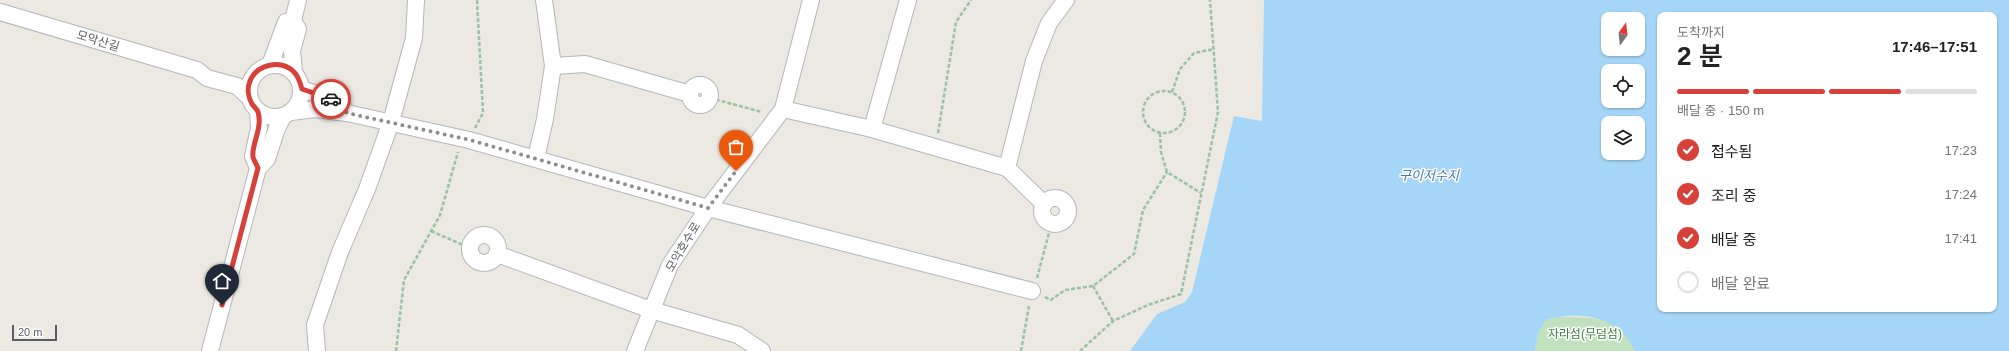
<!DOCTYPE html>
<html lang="ko">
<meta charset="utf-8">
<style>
body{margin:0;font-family:Arial,"Noto Sans KR",sans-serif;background:#f6f6f6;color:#222;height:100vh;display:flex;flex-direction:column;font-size:15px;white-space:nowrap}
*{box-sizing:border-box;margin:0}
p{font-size:13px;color:#767676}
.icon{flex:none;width:22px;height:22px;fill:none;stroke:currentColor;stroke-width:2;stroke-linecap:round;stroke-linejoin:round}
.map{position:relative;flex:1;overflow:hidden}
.details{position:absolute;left:1657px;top:12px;width:340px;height:300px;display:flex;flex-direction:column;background:#fff;border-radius:8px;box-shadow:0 1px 3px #0004}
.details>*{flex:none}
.needle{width:26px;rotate:15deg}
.tools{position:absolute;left:1601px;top:12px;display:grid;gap:8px}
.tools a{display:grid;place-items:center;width:44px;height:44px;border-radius:8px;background:#fff;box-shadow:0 1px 3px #0004;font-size:20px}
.scale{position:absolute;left:12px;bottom:10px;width:45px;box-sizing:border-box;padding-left:4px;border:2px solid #5a5d61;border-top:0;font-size:11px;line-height:14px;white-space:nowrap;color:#5a5d61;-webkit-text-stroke:3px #fff;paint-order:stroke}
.pin{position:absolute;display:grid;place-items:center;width:34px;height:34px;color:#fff;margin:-41px -17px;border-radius:50% 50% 50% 0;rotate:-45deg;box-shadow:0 0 4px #0007}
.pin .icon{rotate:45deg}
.courier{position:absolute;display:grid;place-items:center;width:40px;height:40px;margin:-20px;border:3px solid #d8413a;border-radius:50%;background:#fff;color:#222;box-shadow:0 1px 5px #0007}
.summary em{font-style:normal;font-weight:600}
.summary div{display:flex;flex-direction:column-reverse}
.summary{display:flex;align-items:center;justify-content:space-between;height:68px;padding:0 20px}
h1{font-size:26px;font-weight:600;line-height:30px}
.bar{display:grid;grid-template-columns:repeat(4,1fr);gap:6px 4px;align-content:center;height:48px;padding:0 20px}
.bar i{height:5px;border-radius:3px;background:#e0e0e0}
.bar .on{background:#d8413a}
.bar p{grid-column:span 4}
ol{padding:0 20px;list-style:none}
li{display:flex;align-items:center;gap:12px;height:44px}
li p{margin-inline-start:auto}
li .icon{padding:4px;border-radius:50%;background:#d8413a;color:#fff;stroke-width:4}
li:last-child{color:#767676}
li i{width:22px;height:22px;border:2px solid #e0e0e0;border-radius:50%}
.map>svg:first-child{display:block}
.green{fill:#c1e1bf}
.water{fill:#a6d6f7;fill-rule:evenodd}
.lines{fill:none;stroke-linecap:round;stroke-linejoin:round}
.minor-casing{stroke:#b4b7bb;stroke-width:18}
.path{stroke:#9ac2a3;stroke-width:2.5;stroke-dasharray:4 2;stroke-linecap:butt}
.minor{stroke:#fff;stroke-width:16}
.done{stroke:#8d8e8e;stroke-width:4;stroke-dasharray:0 7.2}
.route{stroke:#d8413a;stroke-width:5}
.labels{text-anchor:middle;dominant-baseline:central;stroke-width:3;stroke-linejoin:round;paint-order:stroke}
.street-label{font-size:12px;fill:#5a5d61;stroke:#fff}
.park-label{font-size:12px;fill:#3b7e3c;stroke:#fff}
.water-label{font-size:13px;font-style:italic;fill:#4578a6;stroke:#fff}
</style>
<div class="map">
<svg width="2009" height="351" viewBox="0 0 2009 351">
<rect width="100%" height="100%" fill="#ebe9e1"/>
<path class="green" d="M1557,317C1588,317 1622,315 1634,351H1535L1538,333L1546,320Z"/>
<path class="water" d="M1264,0H2009V351H1634C1623,316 1577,310 1546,320L1538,333L1535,351H1130L1157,314L1185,302L1192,292L1234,116L1262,121ZM1660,15H1994V309H1660ZM1608,19H1638V49H1608ZM1608,71H1638V101H1608ZM1608,123H1638V153H1608Z"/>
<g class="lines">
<g class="minor-casing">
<g id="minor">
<polyline points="0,12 197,70 207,78 237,86 249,97"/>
<polyline points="293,21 298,29 292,51 294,72"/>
<polyline points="293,21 298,0"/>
<circle cx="275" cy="91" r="26"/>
<polyline points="270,65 286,22 293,21"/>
<polyline points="553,66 585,64 690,94"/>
<circle cx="700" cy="95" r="10"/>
<polyline points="302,89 339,102 347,113"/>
<polyline points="783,109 872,129 1007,168"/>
<polyline points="258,111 259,128 253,156 258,168"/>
<polyline points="291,112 315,109 347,113 469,140 708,208 1032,291"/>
<polyline points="872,129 908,0"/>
<polyline points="536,158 545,119 553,66 544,0"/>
<circle cx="1055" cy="211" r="13"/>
<polyline points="1044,204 1007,168 1034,61 1049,23 1066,0"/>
<circle cx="484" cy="249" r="14"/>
<polyline points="497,254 651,310 738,335 762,351"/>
<polyline points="210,351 258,168 267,159 276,131 283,116"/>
<polyline points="317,351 315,325 340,252 367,189 391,122 414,38 416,0"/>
<polyline points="635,351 670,265 708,208 783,109 811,0"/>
</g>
</g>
<g class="path">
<circle cx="1164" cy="112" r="21"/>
<polyline points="1172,92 1180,69 1194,53 1214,49"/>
<polyline points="710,98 762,112"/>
<polyline points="475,128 483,113 477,0"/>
<polyline points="938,133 956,22 971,0"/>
<polyline points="1160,133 1161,152 1167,172 1201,193"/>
<polyline points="431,231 470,248"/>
<polyline points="1037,278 1050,229 1048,223"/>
<polyline points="1093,286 1113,321"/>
<polyline points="1045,297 1051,300 1065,290 1093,286 1134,254 1143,210 1167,172"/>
<polyline points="396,351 404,280 440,215 458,152"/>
<polyline points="1021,351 1029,306"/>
<polyline points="1080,351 1113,321 1148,305 1181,294 1218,112 1210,0"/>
</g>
<use href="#minor" class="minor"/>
</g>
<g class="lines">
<polyline class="done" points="331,99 340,102 347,113 470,140 708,208 736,171"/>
<path class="route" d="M222,305L258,168C257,165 254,161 253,157C251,145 263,128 258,112C257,109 254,107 252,104C248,97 247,88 250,81C257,64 281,59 294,72C299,77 300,83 302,89L331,99"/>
</g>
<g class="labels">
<g class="street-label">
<text transform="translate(98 41) rotate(17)">모악산길</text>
<text transform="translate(683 247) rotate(-59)">모악호수로</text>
</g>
<g class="park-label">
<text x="1585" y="334">자라섬(무덤섬)</text>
</g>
<g class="water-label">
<text x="1429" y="175">구이저수지</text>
</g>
</g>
</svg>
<div class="tools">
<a><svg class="needle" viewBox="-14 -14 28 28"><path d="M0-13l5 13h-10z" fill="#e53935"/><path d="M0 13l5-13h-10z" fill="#767676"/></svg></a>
<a><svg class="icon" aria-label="locate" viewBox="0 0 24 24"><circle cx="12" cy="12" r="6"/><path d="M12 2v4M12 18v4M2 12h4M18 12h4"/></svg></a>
<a><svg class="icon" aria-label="layers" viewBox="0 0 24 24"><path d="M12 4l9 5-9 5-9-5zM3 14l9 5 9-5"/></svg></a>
</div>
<div class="scale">20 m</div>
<div class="pin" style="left:736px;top:171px;background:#ea580c"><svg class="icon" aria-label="bag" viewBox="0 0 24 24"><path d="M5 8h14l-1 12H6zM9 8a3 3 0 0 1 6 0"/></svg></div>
<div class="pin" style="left:222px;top:305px;background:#1f2937"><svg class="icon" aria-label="home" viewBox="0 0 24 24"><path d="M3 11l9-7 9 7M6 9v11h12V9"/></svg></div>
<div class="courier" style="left:331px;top:99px"><svg class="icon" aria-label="car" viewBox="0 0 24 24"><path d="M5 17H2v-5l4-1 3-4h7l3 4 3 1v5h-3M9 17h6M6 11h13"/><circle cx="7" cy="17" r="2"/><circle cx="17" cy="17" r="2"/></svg></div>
<section class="details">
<div class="summary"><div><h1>2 분</h1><p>도착까지</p></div><em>17:46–17:51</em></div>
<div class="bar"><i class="on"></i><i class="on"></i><i class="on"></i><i></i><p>배달 중 · 150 m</p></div>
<ol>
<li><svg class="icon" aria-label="check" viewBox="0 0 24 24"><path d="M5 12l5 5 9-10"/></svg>접수됨<p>17:23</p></li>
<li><svg class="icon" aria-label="check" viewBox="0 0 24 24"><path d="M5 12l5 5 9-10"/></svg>조리 중<p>17:24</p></li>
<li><svg class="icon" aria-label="check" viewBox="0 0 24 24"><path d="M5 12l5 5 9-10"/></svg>배달 중<p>17:41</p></li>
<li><i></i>배달 완료</li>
</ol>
</section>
</div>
